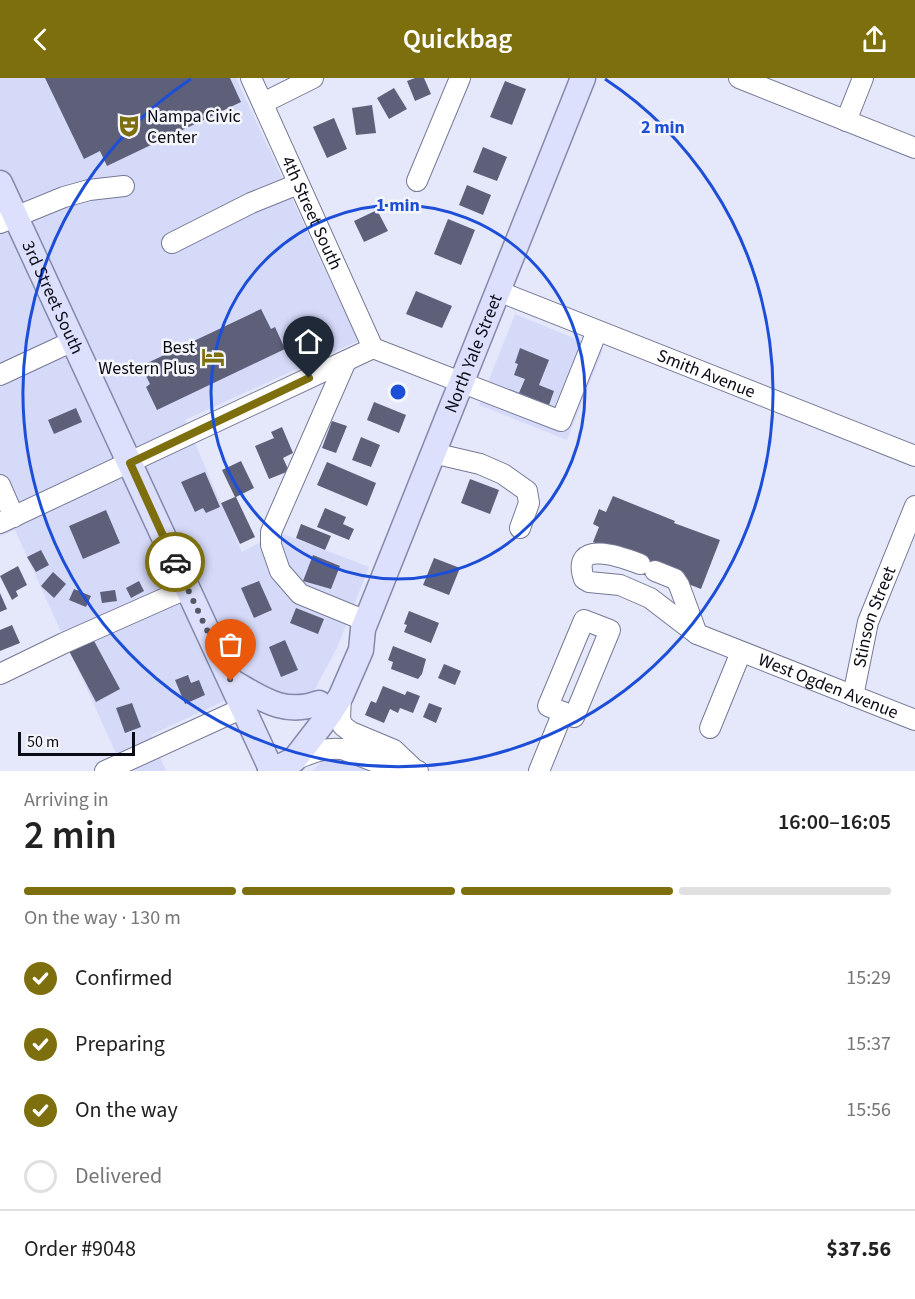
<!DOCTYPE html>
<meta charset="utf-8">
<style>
body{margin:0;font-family:"Source Sans 3",sans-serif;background:#f2f2f2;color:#222;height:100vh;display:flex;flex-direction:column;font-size:22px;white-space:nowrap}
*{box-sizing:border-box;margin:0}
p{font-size:20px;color:#767676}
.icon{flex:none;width:33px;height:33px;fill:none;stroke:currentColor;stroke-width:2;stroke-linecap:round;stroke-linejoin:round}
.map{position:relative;height:693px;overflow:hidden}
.details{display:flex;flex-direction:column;background:#fff;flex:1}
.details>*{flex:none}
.scale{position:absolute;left:18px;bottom:15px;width:117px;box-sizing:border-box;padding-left:6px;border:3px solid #0a0b15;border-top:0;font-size:16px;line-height:21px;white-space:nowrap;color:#0a0b15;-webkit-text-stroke:4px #f5f6fc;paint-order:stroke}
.pin{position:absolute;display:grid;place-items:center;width:51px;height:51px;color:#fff;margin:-62px -26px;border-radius:50% 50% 50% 0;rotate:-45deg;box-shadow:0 0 6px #0007}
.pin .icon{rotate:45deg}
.courier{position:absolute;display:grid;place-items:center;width:60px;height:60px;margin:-30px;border:4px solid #7d6f0d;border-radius:50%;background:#fff;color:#222;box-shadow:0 2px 8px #0007}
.head em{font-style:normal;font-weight:600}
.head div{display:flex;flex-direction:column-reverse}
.head{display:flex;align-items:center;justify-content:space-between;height:102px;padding:0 24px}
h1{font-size:39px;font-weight:600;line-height:45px}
.bar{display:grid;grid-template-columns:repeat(4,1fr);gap:9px 6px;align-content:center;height:72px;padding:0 24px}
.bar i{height:8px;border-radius:4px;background:#e0e0e0}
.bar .active{background:#7d6f0d}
.bar p{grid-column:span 4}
.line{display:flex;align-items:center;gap:15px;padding:0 24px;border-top:2px solid #e0e0e0}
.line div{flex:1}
ol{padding:0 24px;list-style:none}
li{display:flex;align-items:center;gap:18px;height:66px}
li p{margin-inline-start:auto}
li .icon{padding:6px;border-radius:50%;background:#7d6f0d;color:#fff;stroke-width:4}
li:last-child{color:#767676}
li i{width:33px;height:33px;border:3px solid #e0e0e0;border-radius:50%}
header{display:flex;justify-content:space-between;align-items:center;height:78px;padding:0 24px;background:#7d6f0d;color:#fff;font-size:27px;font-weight:600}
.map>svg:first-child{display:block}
.built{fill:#d6daf9}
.building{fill:#5e607a}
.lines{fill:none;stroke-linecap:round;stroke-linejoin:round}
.minor-casing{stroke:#757995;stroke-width:22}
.major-casing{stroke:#8488aa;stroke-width:27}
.minor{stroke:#fff;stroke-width:20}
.major{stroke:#dde0fc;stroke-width:24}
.done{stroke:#575866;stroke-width:6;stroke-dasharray:0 10.8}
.route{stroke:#7d6f0d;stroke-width:8}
.ring{fill:none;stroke:#1d4ed8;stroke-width:3}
.labels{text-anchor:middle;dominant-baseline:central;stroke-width:5;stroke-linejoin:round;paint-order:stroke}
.poi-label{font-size:18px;fill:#0a0b15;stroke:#f5f6fc;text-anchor:start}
.street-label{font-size:18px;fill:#0a0b15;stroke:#f5f6fc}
.centre{fill:#1d4ed8;stroke:#f5f6fc;stroke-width:3}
.ring-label{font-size:18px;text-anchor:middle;font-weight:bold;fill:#1d4ed8;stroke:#f5f6fc;stroke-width:5;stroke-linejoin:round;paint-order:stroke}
</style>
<header><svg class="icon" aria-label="back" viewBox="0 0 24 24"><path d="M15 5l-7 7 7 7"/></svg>Quickbag<svg class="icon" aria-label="share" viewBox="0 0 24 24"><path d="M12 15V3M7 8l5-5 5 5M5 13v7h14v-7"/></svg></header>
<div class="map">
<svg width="915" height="693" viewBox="0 0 915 693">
<rect width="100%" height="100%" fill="#e5e8fb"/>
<g class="built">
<polygon points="0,0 236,0 358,263 185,342 242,474 262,463 268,450 369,489 337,570 314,613 305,620 287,620 252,605 226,622 151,657 166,693 124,693 15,452 0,458"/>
<polygon points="515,236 603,272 567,362 479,327"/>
<polygon points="332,679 341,681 372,693 313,693 324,681"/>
</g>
<g class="building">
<polygon points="45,0 230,0 241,24 107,88 100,73 84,81"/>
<polygon points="415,0 424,0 431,16 415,23 407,3"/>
<polygon points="505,3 526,11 512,47 490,39"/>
<polygon points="394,10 407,31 389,41 377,20"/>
<polygon points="372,27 376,55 356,57 352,30"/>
<polygon points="334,40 347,71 327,80 313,49"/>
<polygon points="483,69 507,79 497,103 473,94"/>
<polygon points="467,107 491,117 483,137 459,127"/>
<polygon points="377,132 388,153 364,164 354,143"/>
<polygon points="448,141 475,152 461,187 434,176"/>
<polygon points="416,213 452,228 442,250 406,236"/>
<polygon points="261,231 271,251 275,249 285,271 157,332 146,309 150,306 141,288"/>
<polygon points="520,270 549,282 539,307 554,313 549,327 519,315 525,301 514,297 518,286 515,285"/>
<polygon points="374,324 406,337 399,355 367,342"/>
<polygon points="76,330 82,344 54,356 48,342"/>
<polygon points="332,343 347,348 336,375 322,370"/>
<polygon points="282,349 293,375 283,380 289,393 269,401 255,368 274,360 271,354"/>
<polygon points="361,359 380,367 371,389 352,382"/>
<polygon points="241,383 254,410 236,419 255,459 240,466 221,425 235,419 222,392"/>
<polygon points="327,384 376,405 367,428 317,407"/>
<polygon points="205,394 220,429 206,435 203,430 195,434 181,404"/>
<polygon points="470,401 499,412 490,436 461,425"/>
<polygon points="613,418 675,443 674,445 720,462 701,511 683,504 652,500 637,494 611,471 593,464 599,449 593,446 599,431 606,434"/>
<polygon points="325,430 346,439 343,446 354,451 349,462 317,449"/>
<polygon points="106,432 120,465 83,481 69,448"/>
<polygon points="301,446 331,458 325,472 296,460"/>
<polygon points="41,472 49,487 36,494 27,479"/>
<polygon points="313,477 340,488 331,511 303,503"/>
<polygon points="434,480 460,490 449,517 423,507"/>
<polygon points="18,488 27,507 16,513 18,518 12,522 0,498"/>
<polygon points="53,494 66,506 54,520 41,508"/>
<polygon points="139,503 144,513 131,520 126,510"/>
<polygon points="259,503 272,532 254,540 241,510"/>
<polygon points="74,511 91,518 86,529 69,522"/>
<polygon points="115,512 117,523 102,525 100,514"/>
<polygon points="0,515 7,531 0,534"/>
<polygon points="296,530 324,541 318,556 290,545"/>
<polygon points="409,533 439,545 431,565 404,554 407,547 404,546"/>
<polygon points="12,547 20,565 0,573 0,552"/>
<polygon points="93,561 120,611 96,624 69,573"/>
<polygon points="285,562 298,592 281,599 269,569"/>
<polygon points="393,568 426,581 422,596 418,601 391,591 393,584 388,582"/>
<polygon points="444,586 461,593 455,607 438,600"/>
<polygon points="188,597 191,605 199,602 205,617 185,626 175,602"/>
<polygon points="383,608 405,617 407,613 420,618 413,635 400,630 398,635 390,631 384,645 365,637 371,623 376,625"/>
<polygon points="132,625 141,649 125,655 116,630"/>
<polygon points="429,625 442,630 436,645 423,639"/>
</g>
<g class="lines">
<g class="minor-casing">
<g id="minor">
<path id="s1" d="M251,0L373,270"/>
<polyline points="739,0 915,70"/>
<polyline points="263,25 313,0"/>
<polyline points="846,43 863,0"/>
<polyline points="417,103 460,0"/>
<polyline points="0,145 64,119 89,112 124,108"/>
<polyline points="172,165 251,125 298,106"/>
<path id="s2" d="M498,213L915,378"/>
<polyline points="373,270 561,343 597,253"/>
<polyline points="346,283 271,454 271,467 280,493 300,516 366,543"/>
<polyline points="0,297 73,263"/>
<polyline points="433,375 480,386 503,396 527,413 529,425 520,450"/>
<polyline points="0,407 14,439"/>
<polyline points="0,445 373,270"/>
<path id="s3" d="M640,486C622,479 570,460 584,501L589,504L620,507L650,520L697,556L915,642"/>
<polyline points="655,493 675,501 679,507 697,556"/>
<polygon points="584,542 610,552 574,639 548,628"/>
<polyline points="0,596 64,565 188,510"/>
<polyline points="341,618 340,641 343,648 351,654 394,672 415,692"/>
<path id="s4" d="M853,618L868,544L915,428"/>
<polyline points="710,650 741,574"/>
<path d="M294,682C310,676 324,669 342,671L389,689L418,693"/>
<polyline points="105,693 243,630"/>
<polyline points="539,693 563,634"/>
</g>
</g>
<g class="major-casing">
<g id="major">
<path id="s5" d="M0,105L272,693"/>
<path d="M231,603C261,620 283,638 319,625"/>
<path id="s6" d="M270,693L294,682L328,638L341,618L361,572L363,551L583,0"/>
</g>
</g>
<use href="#minor" class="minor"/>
<use href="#major" class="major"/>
</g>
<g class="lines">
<polyline class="done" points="175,484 231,603"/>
<polyline class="route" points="175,484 130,385 309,300"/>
</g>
<g class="ring">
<circle cx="398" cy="314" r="187"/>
<path d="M605 1A375 375 0 1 1 191 1"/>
</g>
<defs>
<g id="theatre-bare" transform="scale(1.8)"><path d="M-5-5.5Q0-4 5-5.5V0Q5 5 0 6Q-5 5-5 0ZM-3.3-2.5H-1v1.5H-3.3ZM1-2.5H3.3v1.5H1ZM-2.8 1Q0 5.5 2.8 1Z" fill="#7d6f0d" stroke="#f5f6fc" stroke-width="2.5" paint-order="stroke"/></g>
<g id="hotel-bare" transform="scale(1.8)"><path d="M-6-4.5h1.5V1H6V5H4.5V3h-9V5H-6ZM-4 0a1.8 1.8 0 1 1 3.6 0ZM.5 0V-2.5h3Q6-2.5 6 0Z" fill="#7d6f0d" stroke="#f5f6fc" stroke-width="2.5" paint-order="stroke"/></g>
</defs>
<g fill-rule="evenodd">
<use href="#theatre-bare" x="129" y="48"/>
<use href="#hotel-bare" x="213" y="279"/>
</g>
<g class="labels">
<g class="poi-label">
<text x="147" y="38">Nampa Civic<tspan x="147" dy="21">Center</tspan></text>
<text x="195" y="269" text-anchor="end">Best<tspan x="195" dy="21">Western Plus</tspan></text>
</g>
<g class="street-label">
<text stroke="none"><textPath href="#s1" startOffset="148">4th Street South</textPath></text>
<text stroke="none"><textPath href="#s5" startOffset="126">3rd Street South</textPath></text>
<text stroke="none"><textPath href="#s6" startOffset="474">North Yale Street</textPath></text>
<text stroke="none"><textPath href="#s2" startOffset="224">Smith Avenue</textPath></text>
<text stroke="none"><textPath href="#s4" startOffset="82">Stinson Street</textPath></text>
<text stroke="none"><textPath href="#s3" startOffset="350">West Ogden Avenue</textPath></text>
</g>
</g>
<circle cx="398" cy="314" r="9" class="centre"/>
<g class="ring-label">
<text x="663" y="55">2 min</text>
<text x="398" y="133">1 min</text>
</g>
</svg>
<div class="scale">50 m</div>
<div class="pin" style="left:231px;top:603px;background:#ea580c"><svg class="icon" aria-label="bag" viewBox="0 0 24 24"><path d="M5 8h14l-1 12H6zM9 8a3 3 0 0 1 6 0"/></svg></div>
<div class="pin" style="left:309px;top:300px;background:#1f2937"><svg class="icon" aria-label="home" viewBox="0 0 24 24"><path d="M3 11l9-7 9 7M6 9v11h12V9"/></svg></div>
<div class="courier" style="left:175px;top:484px"><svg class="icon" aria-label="car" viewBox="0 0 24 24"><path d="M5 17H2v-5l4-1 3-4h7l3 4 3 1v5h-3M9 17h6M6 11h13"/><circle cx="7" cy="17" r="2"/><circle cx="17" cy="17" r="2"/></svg></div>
</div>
<section class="details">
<div class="head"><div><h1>2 min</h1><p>Arriving in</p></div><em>16:00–16:05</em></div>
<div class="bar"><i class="active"></i><i class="active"></i><i class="active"></i><i></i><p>On the way · 130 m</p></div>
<ol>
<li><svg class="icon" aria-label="check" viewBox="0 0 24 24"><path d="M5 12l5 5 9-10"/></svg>Confirmed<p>15:29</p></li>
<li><svg class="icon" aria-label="check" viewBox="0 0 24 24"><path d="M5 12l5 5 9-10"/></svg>Preparing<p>15:37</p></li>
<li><svg class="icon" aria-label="check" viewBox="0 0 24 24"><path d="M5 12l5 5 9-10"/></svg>On the way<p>15:56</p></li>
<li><i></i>Delivered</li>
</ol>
<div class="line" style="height:78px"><div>Order #9048</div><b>$37.56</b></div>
</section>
